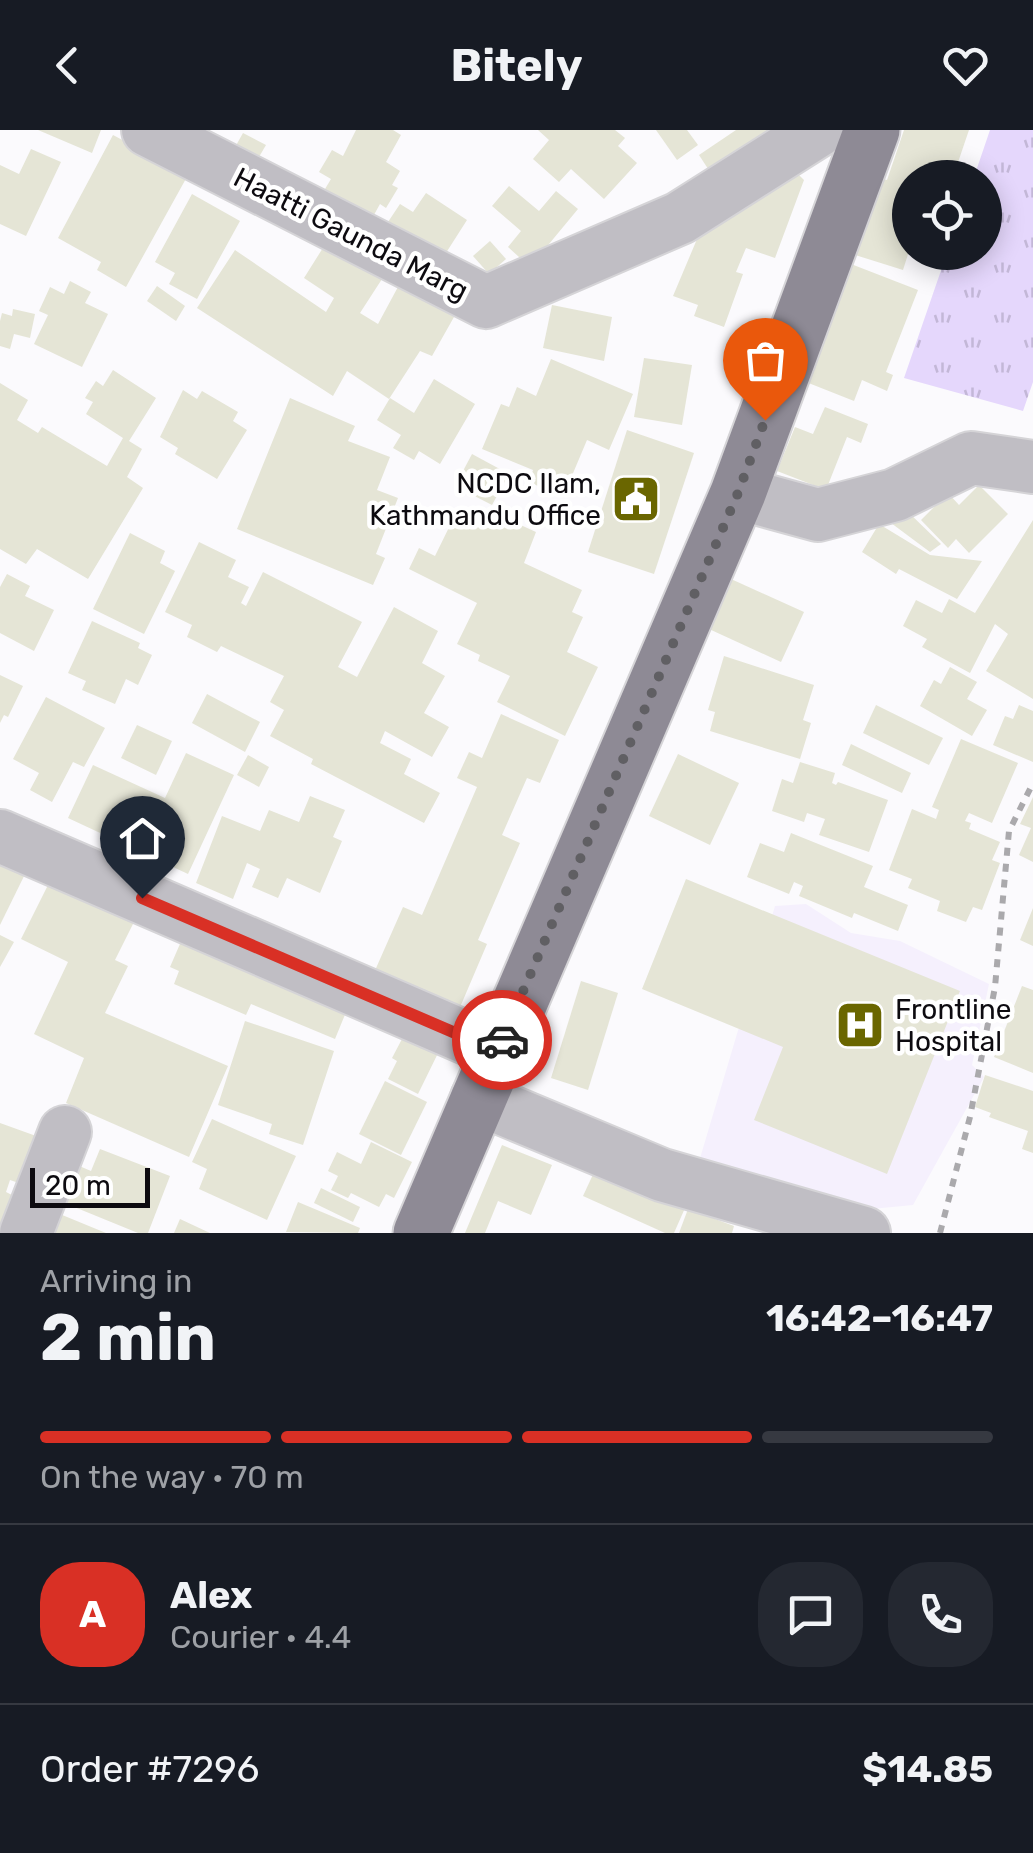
<!DOCTYPE html>
<meta charset="utf-8">
<style>
body{margin:0;font-family:Rubik,sans-serif;background:#242831;color:#f1f3f6;height:100vh;display:flex;flex-direction:column;font-size:38px;white-space:nowrap}
*{box-sizing:border-box;margin:0}
p{font-size:32px;color:#9ea1a6}
.icon{flex:none;width:55px;height:55px;fill:none;stroke:currentColor;stroke-width:2;stroke-linecap:round;stroke-linejoin:round}
.map{position:relative;height:1103px;overflow:hidden}
.side{display:flex;flex-direction:column;background:#171b24;flex:1}
.side>*{flex:none}
.tools{position:absolute;left:892px;top:30px;display:grid;gap:20px}
.tools a{display:grid;place-items:center;width:110px;height:110px;border-radius:50%;background:#171b24;box-shadow:0 5px 25px #0003;font-size:50px}
.scale{position:absolute;left:30px;bottom:25px;width:120px;box-sizing:border-box;padding-left:10px;border:5px solid #0d0b10;border-top:0;font-size:28px;line-height:35px;white-space:nowrap;color:#0d0b10;-webkit-text-stroke:8px #fff;paint-order:stroke}
.pin{position:absolute;display:grid;place-items:center;width:85px;height:85px;color:#fff;margin:-102px -42px;border-radius:50% 50% 50% 0;rotate:-45deg;box-shadow:0 0 10px #0007}
.pin .icon{rotate:45deg}
.courier{position:absolute;display:grid;place-items:center;width:100px;height:100px;margin:-50px;border:8px solid #d93025;border-radius:50%;background:#fff;color:#222;box-shadow:0 2px 12px #0007}
.overview em{font-style:normal;font-weight:700}
.overview div{display:flex;flex-direction:column-reverse}
.overview{display:flex;align-items:center;justify-content:space-between;height:170px;padding:0 40px}
h1{font-size:65px;font-weight:700;line-height:75px}
.bar{display:grid;grid-template-columns:repeat(4,1fr);gap:15px 10px;align-content:center;height:120px;padding:0 40px}
.bar i{height:12px;border-radius:8px;background:#363941}
.bar .on{background:#d93025}
.bar p{grid-column:span 4}
.line{display:flex;align-items:center;gap:25px;padding:0 40px;border-top:2px solid #363941}
.line div{flex:1}
.round{display:grid;place-items:center;flex:none;width:105px;height:105px;border-radius:40px;background:#242831}
header{display:flex;justify-content:space-between;align-items:center;height:130px;padding:0 40px;background:#171b24;font-size:45px;font-weight:700}
.map>svg:first-child{display:block}
.built{fill:#f5f0fd}
.grass{fill:url(#grass-tufts)}
.building{fill:#e5e5d6}
.lines{fill:none;stroke-linecap:round;stroke-linejoin:round}
.minor-casing{stroke:#d5d4d7;stroke-width:56}
.major-casing{stroke:#d5d4d7;stroke-width:59}
.path{stroke:#aaa9ac;stroke-width:6;stroke-dasharray:8 8;stroke-linecap:butt}
.minor{stroke:#c0bec4;stroke-width:52}
.major{stroke:#8e8a95;stroke-width:55}
.done{stroke:#605f63;stroke-width:10;stroke-dasharray:0 18}
.route{stroke:#d93025;stroke-width:12}
.labels{text-anchor:middle;dominant-baseline:central;stroke-width:9;stroke-linejoin:round;paint-order:stroke}
.street-label{font-size:28px;fill:#0d0b10;stroke:#fff}
.poi-label{font-size:28px;fill:#0d0b10;stroke:#fff;text-anchor:end}
</style>
<header><svg class="icon" aria-label="back" viewBox="0 0 24 24"><path d="M15 5l-7 7 7 7"/></svg>Bitely<svg class="icon" aria-label="heart" viewBox="0 0 24 24"><path d="M12 20l-8-8c-3-5 5-10 8-4 3-6 11-1 8 4z"/></svg></header>
<div class="map">
<svg width="1033" height="1103" viewBox="0 0 1033 1103">
<defs>
<pattern id="grass-tufts" width="24" height="20" patternUnits="userSpaceOnUse" patternTransform="scale(2.5)"><rect width="24" height="20" fill="#e5d7fc"/><path d="M3 7l-1-3M5 7V3M7 7l1-3M15 17l-1-3M17 17v-4M19 17l1-3" fill="none" stroke="#c3b7d7"/></pattern>
</defs>
<rect width="100%" height="100%" fill="#fbfafd"/>
<polygon class="built" points="806,774 851,803 900,811 989,854 972,935 984,947 913,1075 861,1080 698,1035 775,776"/>
<polygon class="grass" points="990,0 1033,0 1033,252 1023,281 904,248 947,123 985,122 985,48 974,47"/>
<g class="building">
<polygon points="38,0 101,0 92,23"/>
<polygon points="356,0 393,0 401,5 386,32 400,41 392,55 398,58 386,78 380,74 370,92 322,64 331,49 319,42 332,20 343,26"/>
<polygon points="538,0 615,0 625,8 618,16 637,33 604,69 571,39 559,52 533,29 549,10"/>
<polygon points="656,0 687,0 698,15 677,30"/>
<polygon points="736,0 770,0 714,48 699,25"/>
<polygon points="904,0 969,0 953,47 942,43 940,48 910,48 910,118 903,140 852,124 876,47 887,50"/>
<polygon points="243,3 266,15 256,32 234,19"/>
<polygon points="113,5 188,45 126,157 97,140 101,132 58,108"/>
<polygon points="31,19 61,32 26,106 0,94 0,35 19,44"/>
<polygon points="792,38 804,50 775,128 746,118 736,142 743,144 724,197 694,186 698,175 673,166 700,102"/>
<polygon points="509,56 539,81 556,61 578,79 530,137 508,117 521,101 492,76"/>
<polygon points="426,63 467,90 437,137 382,101 400,74 413,82"/>
<polygon points="192,64 240,91 197,169 169,154 175,143 155,132"/>
<polygon points="490,111 506,129 489,144 473,126"/>
<polygon points="326,113 382,149 360,183 378,194 399,155 454,187 432,226 420,221 389,269 347,241 333,266 197,178 235,120 326,182 334,168 304,148"/>
<polygon points="851,134 918,160 886,242 893,245 887,261 862,250 854,271 806,252"/>
<polygon points="70,151 91,162 85,173 108,184 82,237 34,214 48,185 39,181 50,157 64,164"/>
<polygon points="157,156 185,176 176,191 147,171"/>
<polygon points="552,175 612,187 604,231 543,218"/>
<polygon points="13,179 35,184 30,208 14,204 10,219 0,216 0,191 2,183 12,186"/>
<polygon points="644,228 692,235 682,295 634,287"/>
<polygon points="551,229 633,264 609,320 587,310 563,367 529,352 533,340 482,319 501,274 509,277 517,257 536,266"/>
<polygon points="113,240 156,268 129,311 142,319 127,347 143,358 88,449 37,419 26,434 0,419 0,253 28,270 17,290 38,303 42,297 107,336 123,308 86,284 93,272 85,268 96,251 103,256"/>
<polygon points="434,249 475,274 440,334 419,321 414,330 393,318 401,305 377,290 390,268 414,283"/>
<polygon points="183,260 197,269 202,261 238,282 233,291 247,300 217,349 175,324 178,318 160,307"/>
<polygon points="290,268 355,296 348,311 390,327 377,360 398,368 376,424 385,428 373,455 237,399"/>
<polygon points="825,277 868,294 861,313 847,307 826,360 777,341 795,297 813,304"/>
<polygon points="627,300 694,323 654,444 588,422"/>
<polygon points="472,324 509,344 492,375 455,356"/>
<polygon points="979,355 1008,384 969,423 956,409 948,418 921,390 948,363 959,375"/>
<polygon points="479,376 536,402 524,433 582,460 572,482 583,487 567,522 598,537 565,606 497,572 510,546 478,531 480,525 457,514 477,473 409,439 419,418 435,426 458,379 475,386"/>
<polygon points="905,379 941,414 930,422 891,393"/>
<polygon points="1033,390 1033,569 986,541 1008,504 995,494 970,543 922,517 927,509 903,496 916,470 942,483 949,469 975,483"/>
<polygon points="879,394 930,425 982,431 957,469 899,439 896,444 862,422"/>
<polygon points="130,403 165,421 160,433 175,441 144,504 93,479"/>
<polygon points="199,412 236,430 228,447 249,457 241,473 246,476 263,442 362,492 338,537 357,547 394,477 438,501 422,533 445,546 424,583 449,597 432,627 385,601 380,613 411,629 404,644 440,663 424,693 311,634 313,629 270,606 284,580 270,572 284,546 221,516 217,522 187,507 192,495 165,482"/>
<polygon points="7,444 30,456 25,466 54,480 34,521 0,503 0,457"/>
<polygon points="731,449 804,482 781,532 709,499"/>
<polygon points="92,491 140,513 138,518 152,525 138,555 126,549 115,574 82,560 86,551 68,543"/>
<polygon points="724,526 814,555 803,590 811,593 800,629 710,601 715,582 708,580"/>
<polygon points="950,537 977,552 967,569 987,580 972,606 920,576 934,550 941,554"/>
<polygon points="0,545 23,556 8,587 4,585 0,593"/>
<polygon points="207,564 260,592 245,622 192,593"/>
<polygon points="46,567 105,598 84,637 73,632 52,672 30,660 39,643 13,629"/>
<polygon points="876,575 943,608 929,635 863,603"/>
<polygon points="1019,575 1033,581 1033,632 993,615 1005,586 1013,589"/>
<polygon points="501,584 559,610 540,653 527,648 502,705 520,713 478,810 487,814 458,882 373,845 403,777 422,785 477,657 457,648 469,622 482,628"/>
<polygon points="137,595 172,611 156,645 121,628"/>
<polygon points="961,609 1018,633 992,693 969,683 965,691 971,693 969,699 1000,712 992,730 1000,733 982,780 973,777 966,792 937,781 940,771 908,758 912,749 889,740 912,679 936,689 939,680 932,677"/>
<polygon points="851,614 911,643 902,663 842,635"/>
<polygon points="186,623 234,645 188,744 68,688 93,635 165,668"/>
<polygon points="678,624 739,653 710,715 649,686"/>
<polygon points="248,625 269,637 259,657 237,645"/>
<polygon points="800,632 835,643 832,653 836,655 838,652 888,670 869,722 819,705 825,689 807,683 804,692 772,681 782,649 793,653"/>
<polygon points="310,666 345,680 333,707 342,711 320,763 287,748 278,768 252,757 260,739 247,733 233,769 196,753 222,686 260,701 269,680 299,692"/>
<polygon points="1033,667 1033,732 1019,725 1031,698 1020,694"/>
<polygon points="791,703 873,736 864,757 908,775 898,801 854,783 852,788 799,766 803,756 794,752 789,764 747,747 760,713 784,722"/>
<polygon points="0,725 28,738 0,795"/>
<polygon points="686,749 960,861 887,1044 754,990 783,917 642,859"/>
<polygon points="49,753 96,777 105,758 142,776 115,830 128,836 105,883 228,936 189,1027 66,973 84,928 34,904 68,832 21,809"/>
<polygon points="1033,778 1033,816 1020,810"/>
<polygon points="186,800 351,870 335,909 251,874 246,885 174,854 179,841 170,837"/>
<polygon points="0,805 14,812 0,837"/>
<polygon points="581,851 618,863 588,960 551,948"/>
<polygon points="1022,856 1033,860 1033,943 994,927"/>
<polygon points="245,891 334,921 303,1015 269,1004 272,994 218,975"/>
<polygon points="402,909 442,915 418,964 388,949 397,931 392,928"/>
<polygon points="985,945 1033,961 1033,1023 1022,1019 1028,1001 989,987 991,983 975,977"/>
<polygon points="385,951 427,972 401,1025 359,1004"/>
<polygon points="212,989 296,1026 267,1090 199,1059 207,1039 192,1032"/>
<polygon points="0,993 50,1011 33,1058 10,1050 6,1062 12,1065 0,1094"/>
<polygon points="371,1012 412,1032 394,1068 386,1064 379,1077 351,1063 348,1068 331,1060 338,1046 328,1041 337,1022 361,1034"/>
<polygon points="502,1015 552,1035 531,1085 498,1071 485,1103 465,1103"/>
<polygon points="100,1019 170,1046 148,1103 138,1103 62,1072 77,1035 91,1041"/>
<polygon points="596,1038 685,1078 674,1103 665,1103 583,1066"/>
<polygon points="321,1058 360,1077 353,1092 314,1073"/>
<polygon points="298,1072 360,1098 358,1103 286,1102"/>
<polygon points="688,1079 734,1096 732,1103 679,1103"/>
<polygon points="50,1080 106,1103 42,1103"/>
<polygon points="180,1089 210,1103 174,1103"/>
</g>
<g class="lines">
<g class="minor-casing">
<g id="minor">
<polyline points="148,0 486,172 680,88 819,0"/>
<polyline points="738,363 818,385 895,365 971,328 1033,337"/>
<polyline points="0,706 497,921"/>
<polyline points="477,968 662,1045 864,1103"/>
<polyline points="26,1103 65,1002"/>
</g>
</g>
<g class="major-casing">
<polyline id="major" points="421,1103 738,363 872,0"/>
</g>
<polyline class="path" points="940,1103 970,987 995,857 1009,701 1033,653"/>
<use href="#minor" class="minor"/>
<use href="#major" class="major"/>
</g>
<g class="lines">
<polyline class="done" points="502,910 738,363 765,290"/>
<polyline class="route" points="142,768 497,921 502,910"/>
</g>
<defs>
<g id="civic-square" transform="scale(2.5)"><rect x="-9" y="-9" width="18" height="18" rx="4" fill="#6a6600" stroke="#fff"/><path d="M-.6-6.5H3V-4.5H.6V-3L4-1V1h2V6H-6V1h2V-1L-.6-3ZM-1.2 2.5V6h2.4V2.5Z" fill="#fff"/></g>
<g id="hospital-square" transform="scale(2.5)"><rect x="-9" y="-9" width="18" height="18" rx="4" fill="#6a6600" stroke="#fff"/><path d="M-5-5h3v3.5h4V-5h3V5h-3V1.5h-4V5h-3Z" fill="#fff"/></g>
</defs>
<g fill-rule="evenodd">
<use href="#civic-square" x="636" y="369"/>
<use href="#hospital-square" x="860" y="895"/>
</g>
<g class="labels">
<g class="street-label">
<text transform="translate(351 104) rotate(27)">Haatti Gaunda Marg</text>
</g>
<g class="poi-label">
<text x="601" y="353">NCDC Ilam,<tspan x="601" dy="32">Kathmandu Office</tspan></text>
<text x="895" y="879" text-anchor="start">Frontline<tspan x="895" dy="32">Hospital</tspan></text>
</g>
</g>
</svg>
<div class="tools">
<a><svg class="icon" aria-label="locate" viewBox="0 0 24 24"><circle cx="12" cy="12" r="6"/><path d="M12 2v4M12 18v4M2 12h4M18 12h4"/></svg></a>
</div>
<div class="scale">20 m</div>
<div class="pin" style="left:765px;top:290px;background:#ea580c"><svg class="icon" aria-label="bag" viewBox="0 0 24 24"><path d="M5 8h14l-1 12H6zM9 8a3 3 0 0 1 6 0"/></svg></div>
<div class="pin" style="left:142px;top:768px;background:#1f2937"><svg class="icon" aria-label="home" viewBox="0 0 24 24"><path d="M3 11l9-7 9 7M6 9v11h12V9"/></svg></div>
<div class="courier" style="left:502px;top:910px"><svg class="icon" aria-label="car" viewBox="0 0 24 24"><path d="M5 17H2v-5l4-1 3-4h7l3 4 3 1v5h-3M9 17h6M6 11h13"/><circle cx="7" cy="17" r="2"/><circle cx="17" cy="17" r="2"/></svg></div>
</div>
<section class="side">
<div class="overview"><div><h1>2 min</h1><p>Arriving in</p></div><em>16:42–16:47</em></div>
<div class="bar"><i class="on"></i><i class="on"></i><i class="on"></i><i></i><p>On the way · 70 m</p></div>
<div class="line" style="height:180px"><b class="round" style="background:#d93025;color:#fff">A</b><div><b>Alex</b><p>Courier · 4.4</p></div><a class="round"><svg class="icon" aria-label="chat" viewBox="0 0 24 24"><path d="M4 5h16v11H9l-5 4z"/></svg></a><a class="round"><svg class="icon" aria-label="phone" viewBox="0 0 24 24"><path d="M5 4h4l2 5-3 2q2 4 5 5l2-3 5 2v4C11 20 4 13 5 4z"/></svg></a></div>
<div class="line" style="height:130px"><div>Order #7296</div><b>$14.85</b></div>
</section>
